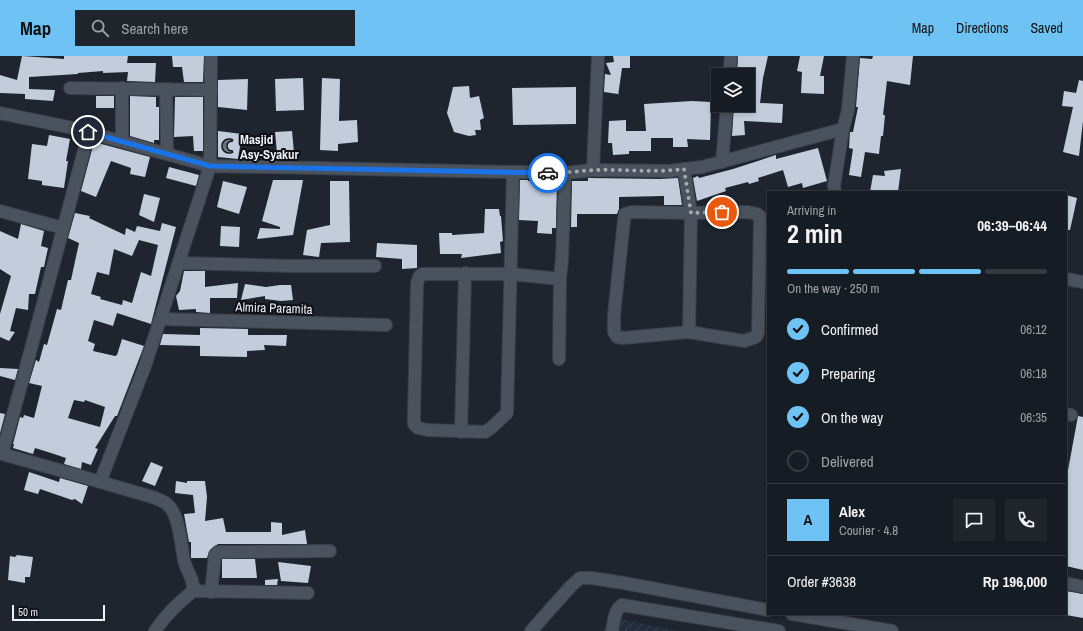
<!DOCTYPE html>
<meta charset="utf-8">
<style>
body{margin:0;font-family:"Archivo Narrow",sans-serif;background:#1f252b;color:#f1f3f6;height:100vh;display:flex;flex-direction:column;font-size:15px;white-space:nowrap}
*{box-sizing:border-box;margin:0}
p{font-size:13px;color:#9ea1a6}
.icon{flex:none;width:22px;height:22px;fill:none;stroke:currentColor;stroke-width:2;stroke-linecap:round;stroke-linejoin:round}
.map{position:relative;flex:1;overflow:hidden}
.sheet{position:absolute;left:767px;top:135px;width:300px;height:424px;display:flex;flex-direction:column;background:#161c23;border-radius:0px;box-shadow:0 2px 6px #0003,0 0 0 1px #353a41}
.sheet>*{flex:none}
.buttons{position:absolute;left:711px;top:12px;display:grid;gap:8px}
.buttons a{display:grid;place-items:center;width:44px;height:44px;border-radius:0px;background:#161c23;box-shadow:0 2px 6px #0003,0 0 0 1px #353a41;font-size:20px}
.scale{position:absolute;left:12px;bottom:10px;width:93px;box-sizing:border-box;padding-left:4px;border:2px solid #edf2f9;border-top:0;font-size:11px;line-height:14px;white-space:nowrap;color:#edf2f9;-webkit-text-stroke:3px #0b0e13;paint-order:stroke}
.pin{position:absolute;display:grid;place-items:center;width:34px;height:34px;color:#fff;margin:-17px;border:2px solid #fff;border-radius:50%;box-shadow:0 1px 4px #0007}
.courier{position:absolute;display:grid;place-items:center;width:40px;height:40px;margin:-20px;border:3px solid #1a73e8;border-radius:50%;background:#fff;color:#222;box-shadow:0 1px 5px #0007}
.overview em{font-style:normal;font-weight:700}
.overview div{display:flex;flex-direction:column-reverse}
.overview{display:flex;align-items:center;justify-content:space-between;height:68px;padding:0 20px}
h1{font-size:26px;font-weight:700;line-height:30px}
.bar{display:grid;grid-template-columns:repeat(4,1fr);gap:6px 4px;align-content:center;height:48px;padding:0 20px}
.bar i{height:5px;border-radius:3px;background:#353a41}
.bar .current{background:#6fc2f4}
.bar p{grid-column:span 4}
.line{display:flex;align-items:center;gap:10px;padding:0 20px;border-top:1px solid #353a41}
.line div{flex:1}
.round{display:grid;place-items:center;flex:none;width:42px;height:42px;border-radius:0px;background:#1f252b}
ol{padding:0 20px;list-style:none}
li{display:flex;align-items:center;gap:12px;height:44px}
li p{margin-inline-start:auto}
li .icon{padding:4px;border-radius:50%;background:#6fc2f4;color:#111;stroke-width:4}
li:last-child{color:#9ea1a6}
li i{width:22px;height:22px;border:2px solid #353a41;border-radius:50%}
header{display:flex;align-items:center;gap:24px;box-sizing:border-box;height:56px;padding:0 20px;background:#6fc2f4;color:#111}
header strong{font-size:19px}
nav{display:flex;gap:22px;margin-inline-start:auto;font-size:14px}
.search{width:280px;height:36px;background:#1f252b;display:flex;align-items:center;gap:10px;box-sizing:border-box;padding:0 14px;border-radius:0px;color:#9ea1a6;font-size:15px}
.map>svg:first-child{display:block}
.industrial{fill:url(#industrial-furrows)}
.building{fill:#c3ccda;fill-rule:evenodd}
.lines{fill:none;stroke-linecap:round;stroke-linejoin:round}
.minor-casing{stroke:#3a4049;stroke-width:14}
.minor{stroke:#4a525d;stroke-width:12}
.done{stroke:#a5aab2;stroke-width:4;stroke-dasharray:0 7.2}
.route{stroke:#1a73e8;stroke-width:5}
.labels{text-anchor:middle;dominant-baseline:central;stroke-width:4;stroke-linejoin:round;paint-order:stroke}
.poi-label{font-size:13px;font-weight:bold;fill:#edf2f9;stroke:#0b0e13;text-anchor:start}
.street-label{font-size:13px;fill:#edf2f9;stroke:#0b0e13}
</style>
<header>
<strong>Map</strong>
<div class="search"><svg class="icon" aria-label="search" viewBox="0 0 24 24"><circle cx="10" cy="10" r="6"/><path d="M15 15l6 6"/></svg>Search here</div>
<nav><a>Map</a><a>Directions</a><a>Saved</a></nav>
</header>
<div class="map">
<svg width="1083" height="575" viewBox="0 0 1083 575">
<defs>
<pattern id="industrial-furrows" width="10" height="10" patternUnits="userSpaceOnUse"><rect width="10" height="10" fill="#232d3c"/><path d="M-1 1l2-2M0 10L10 0M9 11l2-2" fill="none" stroke="#38424f"/></pattern>
</defs>
<rect width="100%" height="100%" fill="#1e252f"/>
<polygon class="industrial" points="611,561 678,575 602,575"/>
<g class="building">
<polygon points="22,0 64,3 64,0 128,0 127,7 156,7 155,26 127,25 128,16 103,17 103,15 78,17 78,18 29,21 29,33 55,34 53,45 25,43 25,38 0,37 0,19 17,24"/>
<polygon points="172,0 204,0 203,26 184,26 182,11 173,11"/>
<polygon points="613,0 630,0 630,12 622,12 618,40 618,38 604,36 605,18 611,19 606,7 614,6"/>
<polygon points="738,0 768,0 763,22 760,47 783,48 782,67 744,65 745,79 732,80 734,49 748,49 748,19 737,19"/>
<polygon points="800,0 824,0 820,20 824,20 824,38 801,37 802,16 797,15"/>
<polygon points="873,0 913,0 910,29 887,25 883,59 885,59 883,80 881,80 879,98 865,96 861,121 849,119 853,93 849,92 850,76 853,76 858,51 856,51 860,2 872,3"/>
<polygon points="303,22 304,54 276,55 275,23"/>
<polygon points="322,22 340,23 339,65 357,64 358,86 338,88 338,95 320,94"/>
<polygon points="248,23 247,54 218,51 218,24"/>
<polygon points="1079,24 1083,25 1083,65 1079,100 1063,96 1073,51 1062,50 1064,35 1076,37"/>
<polygon points="469,30 470,42 479,40 484,62 480,64 481,74 475,74 476,79 469,80 454,76 447,57 453,31"/>
<polygon points="576,31 576,68 513,69 512,32"/>
<rect x="96" y="40" width="18" height="12"/>
<polygon points="130,40 156,41 156,51 159,51 159,84 154,84 154,87 130,80"/>
<polygon points="175,41 203,41 203,95 194,95 193,80 174,81"/>
<polygon points="692,45 711,46 710,84 687,83 688,91 673,91 673,82 651,82 651,95 629,95 629,98 613,99 612,87 608,87 609,65 626,64 626,75 646,75 644,48"/>
<polygon points="218,75 242,78 238,103 218,101"/>
<polygon points="292,75 294,96 277,97 275,76"/>
<polygon points="49,79 70,83 66,105 68,105 64,132 42,129 42,125 28,123 32,88 47,90"/>
<polygon points="94,86 150,101 145,121 130,118 131,112 111,105 96,141 81,135"/>
<polygon points="818,92 827,125 803,132 802,127 788,131 783,114 758,122 759,125 749,128 748,126 725,132 726,135 697,145 693,122 698,120 699,122 733,113 776,99 776,103"/>
<polygon points="169,111 199,119 196,130 166,122"/>
<polygon points="901,113 898,136 870,136 873,119 885,120 884,115"/>
<polygon points="588,122 660,123 678,122 682,149 664,149 664,140 619,141 619,153 617,158 577,158 577,171 571,171 572,125 588,125"/>
<polygon points="273,124 303,124 293,179 257,183 260,172 280,173 280,171 262,165"/>
<polygon points="520,124 528,124 528,125 557,124 556,172 552,172 552,178 537,177 538,165 519,164"/>
<polygon points="223,125 247,131 239,158 217,151"/>
<polygon points="330,125 349,125 350,186 321,187 319,201 303,199 307,174 330,169"/>
<polygon points="144,138 160,142 154,166 139,159"/>
<polygon points="1066,139 1077,142 1070,174 1066,174"/>
<polygon points="485,153 499,153 500,160 501,160 503,185 500,186 501,197 461,202 462,198 440,198 439,177 452,177 452,179 484,177"/>
<path d="M75,157L90,160L89,162L125,179L126,172L135,176L137,170L160,175L162,167L176,171L151,268L117,257L113,270L94,264L88,285L95,288L93,295L115,300L117,299L122,283L144,290L117,360H115L95,392L98,393L91,409L82,406L81,413L64,408L66,402L51,397L35,392L33,398L13,392L14,388H13L20,361L23,362L24,359L34,362L42,330L29,327L36,304L39,306L44,288L47,289L57,253L61,254L68,224H71L79,187L68,182ZM139,184L158,189L151,220L141,216L132,247L123,244L122,249L100,243L101,241L91,238L97,216L109,219L114,193L132,200ZM74,344L84,346L85,344L105,351L100,371L68,362Z"/>
<polygon points="21,168 44,175 41,190 48,192 44,211 41,211 35,238 29,238 28,254 16,252 10,275 15,276 9,285 0,281 0,258 11,220 0,213 0,175 18,183"/>
<polygon points="221,170 240,171 239,191 220,190"/>
<polygon points="377,187 417,189 417,212 402,213 402,203 376,201"/>
<polygon points="184,215 205,215 205,231 238,227 237,242 210,242 210,257 196,256 196,253 179,254 176,240 180,235"/>
<polygon points="245,228 266,231 280,229 291,229 293,244 281,245 265,243 265,240 241,244"/>
<polygon points="200,272 248,273 248,279 287,279 286,290 264,289 265,294 247,295 247,301 200,300 200,290 160,289 163,278 200,279"/>
<polygon points="0,312 18,313 15,324 0,320"/>
<polygon points="0,357 5,358 0,377"/>
<polygon points="1078,360 1083,361 1083,514 1066,510 1066,425"/>
<polygon points="151,406 163,411 155,430 142,425"/>
<polygon points="29,416 59,426 60,422 88,430 82,448 75,443 72,444 40,433 38,438 24,434"/>
<polygon points="176,425 187,427 187,425 205,425 207,441 205,465 223,462 226,476 271,476 271,466 282,467 282,479 305,474 307,488 218,488 210,494 207,502 191,502 191,486 189,486 184,458 195,457 193,439 175,437"/>
<polygon points="17,499 33,501 30,521 25,521 25,527 8,524 10,500 15,501"/>
<polygon points="222,503 255,503 257,522 222,522"/>
<polygon points="278,506 311,510 308,527 281,525"/>
<polygon points="278,523 277,529 265,529 265,524"/>
<polygon points="1066,535 1083,538 1083,562 1066,559"/>
</g>
<g class="lines">
<g class="minor-casing">
<g id="minor">
<polyline points="729,19 731,0"/>
<polyline points="70,32 211,34"/>
<polyline points="166,33 167,98"/>
<polyline points="0,57 73,72 210,110 211,0"/>
<polyline points="843,73 848,54 853,0"/>
<path d="M89,76L22,326L2,398C45,410 88,422 131,435C141,438 161,442 168,449C179,459 181,488 184,504C186,514 195,525 193,535L308,537"/>
<polyline points="122,85 122,32"/>
<polyline points="722,106 727,49"/>
<polyline points="684,113 691,157 689,276"/>
<polyline points="593,114 598,0"/>
<polyline points="513,116 507,357 491,372 485,376 428,374 418,372 414,368 414,358 417,228 419,221 422,218 511,218 560,223"/>
<polyline points="0,155 63,172"/>
<polygon points="632,156 691,157 748,156 757,158 760,160 758,277 756,281 744,285 689,276 623,282 617,281 614,276 614,259 624,164 625,158"/>
<polyline points="179,207 293,210 375,210"/>
<polyline points="1066,223 1083,226"/>
<polyline points="161,263 386,269"/>
<polyline points="559,303 560,223 562,202 565,117"/>
<polyline points="1066,358 1071,359"/>
<polyline points="461,376 465,217"/>
<polyline points="100,426 145,310 210,110 565,117 593,114 669,115 702,111 843,73 834,130 835,136"/>
<polyline points="1066,527 1083,531"/>
<polyline points="211,536 215,499 218,496 330,495"/>
<polyline points="792,558 892,575"/>
<path d="M155,575C166,558 178,547 193,535"/>
<polyline points="531,575 571,530 580,522 592,522 624,527 768,554"/>
<path d="M612,575C614,566 614,554 622,549L779,575"/>
</g>
</g>
<use href="#minor" class="minor"/>
</g>
<g class="lines">
<path class="done" d="M548,117C563,117 579,115 594,114C624,113 654,117 684,113L691,157L722,156"/>
<polyline class="route" points="88,76 210,110 548,117"/>
</g>
<defs>
<g id="mosque-bare" transform="scale(1.08)"><path d="M3.5-4.9A6 6 0 1 0 3.5 4.9A5 5 0 1 1 3.5-4.9Z" fill="#6b7280" stroke="#0b0e13" stroke-width="2.5" paint-order="stroke"/></g>
</defs>
<g fill-rule="evenodd">
<use href="#mosque-bare" x="229" y="90"/>
</g>
<g class="labels">
<g class="poi-label">
<text x="240" y="83">Masjid<tspan x="240" dy="15">Asy-Syakur</tspan></text>
</g>
<g class="street-label">
<text transform="translate(274 252) rotate(2)">Almira Paramita</text>
</g>
</g>
</svg>
<div class="buttons">
<a><svg class="icon" aria-label="layers" viewBox="0 0 24 24"><path d="M12 4l9 5-9 5-9-5zM3 14l9 5 9-5"/></svg></a>
</div>
<div class="scale">50 m</div>
<div class="pin" style="left:722px;top:156px;background:#ea580c"><svg class="icon" aria-label="bag" viewBox="0 0 24 24"><path d="M5 8h14l-1 12H6zM9 8a3 3 0 0 1 6 0"/></svg></div>
<div class="pin" style="left:88px;top:76px;background:#1f2937"><svg class="icon" aria-label="home" viewBox="0 0 24 24"><path d="M3 11l9-7 9 7M6 9v11h12V9"/></svg></div>
<div class="courier" style="left:548px;top:117px"><svg class="icon" aria-label="car" viewBox="0 0 24 24"><path d="M5 17H2v-5l4-1 3-4h7l3 4 3 1v5h-3M9 17h6M6 11h13"/><circle cx="7" cy="17" r="2"/><circle cx="17" cy="17" r="2"/></svg></div>
<section class="sheet">
<div class="overview"><div><h1>2 min</h1><p>Arriving in</p></div><em>06:39–06:44</em></div>
<div class="bar"><i class="current"></i><i class="current"></i><i class="current"></i><i></i><p>On the way · 250 m</p></div>
<ol>
<li><svg class="icon" aria-label="check" viewBox="0 0 24 24"><path d="M5 12l5 5 9-10"/></svg>Confirmed<p>06:12</p></li>
<li><svg class="icon" aria-label="check" viewBox="0 0 24 24"><path d="M5 12l5 5 9-10"/></svg>Preparing<p>06:18</p></li>
<li><svg class="icon" aria-label="check" viewBox="0 0 24 24"><path d="M5 12l5 5 9-10"/></svg>On the way<p>06:35</p></li>
<li><i></i>Delivered</li>
</ol>
<div class="line" style="height:72px"><b class="round" style="background:#6fc2f4;color:#111">A</b><div><b>Alex</b><p>Courier · 4.8</p></div><a class="round"><svg class="icon" aria-label="chat" viewBox="0 0 24 24"><path d="M4 5h16v11H9l-5 4z"/></svg></a><a class="round"><svg class="icon" aria-label="phone" viewBox="0 0 24 24"><path d="M5 4h4l2 5-3 2q2 4 5 5l2-3 5 2v4C11 20 4 13 5 4z"/></svg></a></div>
<div class="line" style="height:52px"><div>Order #3638</div><b>Rp 196,000</b></div>
</section>
</div>
